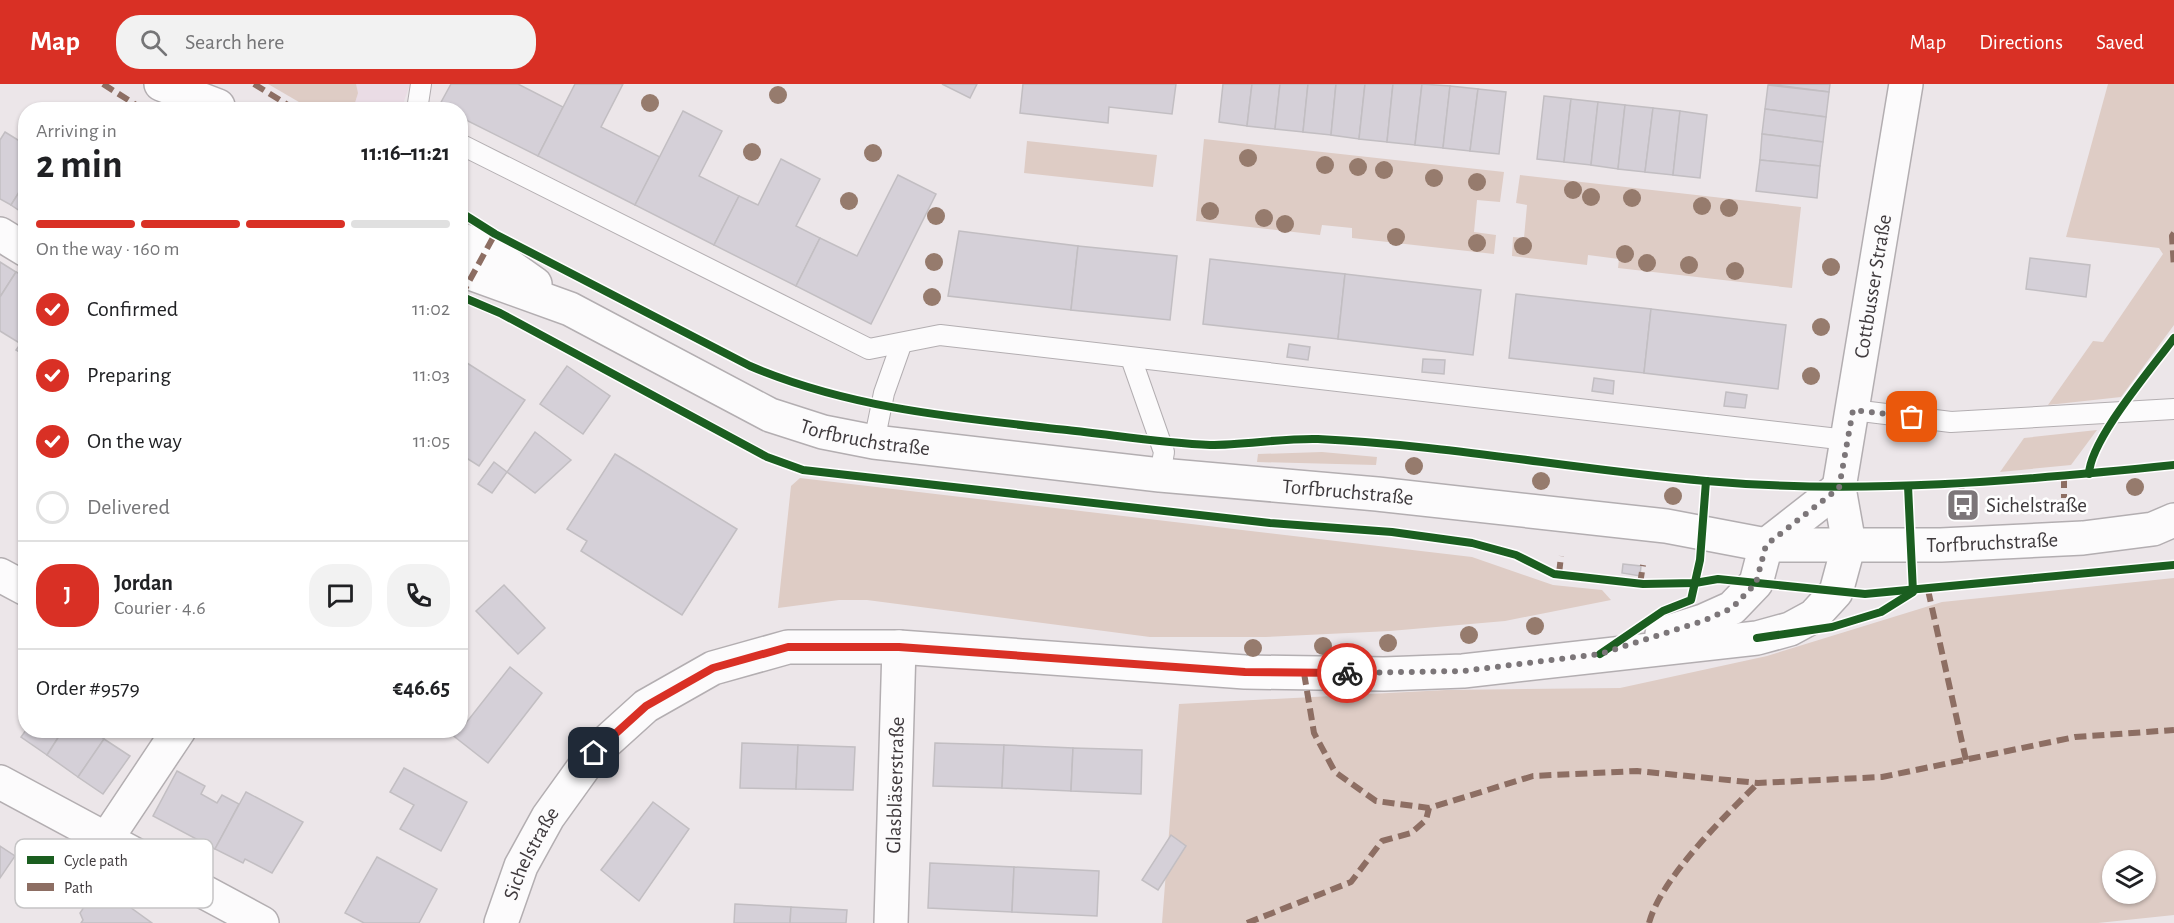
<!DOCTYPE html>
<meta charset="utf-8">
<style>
body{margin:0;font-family:"Alegreya Sans",sans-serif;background:#f2f2f2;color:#202124;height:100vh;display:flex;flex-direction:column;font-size:22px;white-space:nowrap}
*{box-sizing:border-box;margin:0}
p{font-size:20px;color:#757577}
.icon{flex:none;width:33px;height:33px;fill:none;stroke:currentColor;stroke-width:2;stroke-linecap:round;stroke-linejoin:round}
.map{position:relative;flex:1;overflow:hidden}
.details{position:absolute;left:18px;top:18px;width:450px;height:636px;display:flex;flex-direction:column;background:#fff;border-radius:24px;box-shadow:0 2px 4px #0004}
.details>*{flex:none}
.buttons{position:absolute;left:2102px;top:766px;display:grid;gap:12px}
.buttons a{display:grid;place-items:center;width:54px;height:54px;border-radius:50%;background:#fff;box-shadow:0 2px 4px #0004;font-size:30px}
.pin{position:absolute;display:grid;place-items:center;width:51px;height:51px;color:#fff;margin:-26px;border-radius:12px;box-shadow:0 3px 9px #0006}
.courier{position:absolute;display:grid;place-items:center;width:60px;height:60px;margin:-30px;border:4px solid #d93025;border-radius:50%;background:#fff;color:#222;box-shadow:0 2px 8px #0007}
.overview em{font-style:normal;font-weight:700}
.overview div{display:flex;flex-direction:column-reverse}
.overview{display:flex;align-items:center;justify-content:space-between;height:102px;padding:0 18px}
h1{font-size:39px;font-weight:700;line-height:45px}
.bar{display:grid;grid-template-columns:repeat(4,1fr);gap:9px 6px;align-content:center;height:72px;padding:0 18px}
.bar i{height:8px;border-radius:4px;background:#e0e0e0}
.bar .current{background:#d93025}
.bar p{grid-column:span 4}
.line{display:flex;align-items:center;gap:15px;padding:0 18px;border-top:2px solid #e0e0e0}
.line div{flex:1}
.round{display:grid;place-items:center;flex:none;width:63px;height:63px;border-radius:24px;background:#f2f2f2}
ol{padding:0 18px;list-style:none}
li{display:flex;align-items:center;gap:18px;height:66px}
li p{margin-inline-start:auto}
li .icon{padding:6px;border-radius:50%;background:#d93025;color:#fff;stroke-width:4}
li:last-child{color:#757577}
li i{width:33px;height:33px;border:3px solid #e0e0e0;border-radius:50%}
header{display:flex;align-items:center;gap:36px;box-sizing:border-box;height:84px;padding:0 30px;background:#d93025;color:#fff}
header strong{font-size:28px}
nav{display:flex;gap:33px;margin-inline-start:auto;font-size:21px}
.search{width:420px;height:54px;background:#f2f2f2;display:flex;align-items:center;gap:15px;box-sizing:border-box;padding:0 21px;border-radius:24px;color:#757577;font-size:22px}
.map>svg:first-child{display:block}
.built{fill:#eadce5}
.green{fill:#deccc5;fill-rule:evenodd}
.building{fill:#d5d0d8;stroke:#c2bec2;stroke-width:1.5}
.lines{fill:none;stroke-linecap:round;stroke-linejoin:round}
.lane-casing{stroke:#b3aeb1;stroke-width:22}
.street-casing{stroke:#b3aeb1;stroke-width:36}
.secondary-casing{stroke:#b3aeb1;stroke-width:36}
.lane{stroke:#fcfbfc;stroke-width:20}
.street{stroke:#fcfbfc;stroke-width:33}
.secondary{stroke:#fcfbfc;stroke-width:33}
.quiet{stroke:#8d6e63;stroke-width:6;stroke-dasharray:12 6;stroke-linecap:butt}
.cycleway-casing{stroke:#fff;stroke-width:11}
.cycleway{stroke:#1b5e20;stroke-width:8}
.tree{fill:#967b6d}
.done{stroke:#7c7679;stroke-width:6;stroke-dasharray:0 10.8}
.route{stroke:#d93025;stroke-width:8}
.labels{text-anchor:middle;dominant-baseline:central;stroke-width:5;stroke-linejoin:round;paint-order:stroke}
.street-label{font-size:21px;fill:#3f3a3d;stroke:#fff}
.poi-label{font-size:21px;fill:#3f3a3d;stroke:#fff;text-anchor:start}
.key{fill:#fff;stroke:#c5c4c5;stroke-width:1.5}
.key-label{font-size:16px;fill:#3f3a3d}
</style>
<header>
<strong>Map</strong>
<div class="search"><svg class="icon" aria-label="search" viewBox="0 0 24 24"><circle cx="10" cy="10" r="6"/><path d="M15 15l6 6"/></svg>Search here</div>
<nav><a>Map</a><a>Directions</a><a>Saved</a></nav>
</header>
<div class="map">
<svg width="2174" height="839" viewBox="0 0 2174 839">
<rect width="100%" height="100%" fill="#ece6e9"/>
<polygon class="built" points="270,0 410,0 401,26 316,25"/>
<g class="green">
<polygon points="268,0 356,0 358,9 353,25 311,25"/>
<polygon points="2108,0 2174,0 2174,241 2121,313 2048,321 2093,257 2103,258 2163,170 2159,164 2066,153"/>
<polygon points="1204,55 1504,88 1500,118 1477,116 1474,148 1496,151 1494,170 1352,154 1352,144 1322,141 1320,151 1196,137"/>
<polygon points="1027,57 1157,71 1153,103 1024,89"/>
<polygon points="1520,91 1801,123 1792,204 1618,184 1619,175 1588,171 1587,181 1512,172 1513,153 1524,154 1527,121 1516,119"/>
<polygon points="2097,346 2071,381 2000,388 2024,354"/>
<polygon points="1322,368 1377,373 1376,381 1257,378 1258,370"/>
<polygon points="800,394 1472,473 1553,501 1602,506 1611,516 1505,537 1390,547 1265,553 1150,553 867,516 839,516 778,524 791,402"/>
<path d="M2174,494V831L2098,839H1162L1179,620L1446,606L1620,604L1767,572L1942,518ZM2112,777H2145V810H2112Z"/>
</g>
<g class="building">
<polygon points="451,0 518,0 563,23 538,72 460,33 460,26 446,26 439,22"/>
<polygon points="575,0 623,0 601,43 660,73 635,121 538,72"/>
<polygon points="942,0 977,0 970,14"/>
<polygon points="1023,0 1176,0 1172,30 1109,23 1108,39 1020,29"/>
<polygon points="1223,0 1252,0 1247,42 1219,38"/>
<polygon points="1252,0 1280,0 1275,45 1247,42"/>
<polygon points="1280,0 1308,0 1303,48 1275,45"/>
<polygon points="1308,0 1336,0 1331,51 1303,48"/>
<polygon points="1336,0 1365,0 1359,55 1331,51"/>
<polygon points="1365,0 1393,0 1387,58 1359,55"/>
<polygon points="1393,0 1422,0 1415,61 1387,58"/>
<polygon points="1422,0 1450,2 1443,64 1415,61"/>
<polygon points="1768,0 1830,0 1829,8"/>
<polygon points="1768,1 1829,8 1826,33 1765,25"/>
<polygon points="1450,2 1478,5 1470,67 1443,64"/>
<polygon points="1478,5 1506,8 1499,70 1470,67"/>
<polygon points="1544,12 1571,15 1564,78 1537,75"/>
<polygon points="1571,15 1598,18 1591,81 1564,78"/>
<polygon points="1598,18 1625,21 1618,85 1591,81"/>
<polygon points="1625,21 1653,24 1645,88 1618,85"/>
<polygon points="1653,24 1680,27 1673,91 1645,88"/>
<polygon points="1765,25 1826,33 1823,58 1762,50"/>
<polygon points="683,27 722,47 699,92 739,112 714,161 635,121"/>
<polygon points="1680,27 1707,31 1700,94 1673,91"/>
<polygon points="5,48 26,61 26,97 11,121 0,115 0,56"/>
<polygon points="1762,50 1823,58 1820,82 1760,76"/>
<polygon points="781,75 820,95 796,142 820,154 796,202 714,161 739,112 758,121"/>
<polygon points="1760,76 1820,82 1817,114 1756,107"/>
<polygon points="898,91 936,110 871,240 796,202 820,154 857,172"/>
<polygon points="26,97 26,131 11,121"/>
<polygon points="959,147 1078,162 1071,226 948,212"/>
<polygon points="1078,162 1177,172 1170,236 1071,226"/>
<polygon points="2030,174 2090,181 2086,213 2026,205"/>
<polygon points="1210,175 1345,190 1338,255 1203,240"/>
<polygon points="0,178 16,188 0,213"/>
<polygon points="16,188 26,193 26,252 21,260 0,247 0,213"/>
<polygon points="1345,190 1481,206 1473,271 1338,255"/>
<polygon points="1516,210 1651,225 1644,289 1509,274"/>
<polygon points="1651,225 1786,241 1778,305 1644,289"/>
<polygon points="26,252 26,272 16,266"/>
<polygon points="1289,260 1310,263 1308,276 1287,273"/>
<polygon points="1423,275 1445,276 1444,290 1422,288"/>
<polygon points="467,279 525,316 479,382 460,370 460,289"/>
<polygon points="567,282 610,312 583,350 540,320"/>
<polygon points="1594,294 1614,297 1613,310 1592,307"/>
<polygon points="1726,308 1747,311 1745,324 1724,322"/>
<polygon points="535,348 571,376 535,409 507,388"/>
<polygon points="615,370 737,445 682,531 581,467 587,457 567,445"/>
<polygon points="494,378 507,388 492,409 478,400"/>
<polygon points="1623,480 1641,482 1640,492 1622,489"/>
<polygon points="504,501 545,544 518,570 476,527"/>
<polygon points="510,583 542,609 488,679 446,646 460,646 460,635 466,639"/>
<polygon points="26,646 63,646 47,671 21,653"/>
<polygon points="63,646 92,646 104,655 78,693 47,671"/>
<polygon points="104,655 130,672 103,710 78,693"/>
<polygon points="742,659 798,661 796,705 740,704"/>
<polygon points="935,659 1004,661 1002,704 933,702"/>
<polygon points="798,661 855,663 853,706 796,705"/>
<polygon points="1004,661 1073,664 1071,707 1002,704"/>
<polygon points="1073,664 1142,666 1141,710 1071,707"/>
<polygon points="404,684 467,718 441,767 400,745 414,721 390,708"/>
<polygon points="177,687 205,702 201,710 217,719 222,711 239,720 215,765 153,732"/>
<polygon points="246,708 303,738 272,789 245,775 243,779 215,765"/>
<polygon points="653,718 689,745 639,817 601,786"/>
<polygon points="1171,751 1186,762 1158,806 1142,796"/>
<polygon points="0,762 15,772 0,794"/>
<polygon points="377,773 437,805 419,839 364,839 345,829"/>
<polygon points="930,779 1014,783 1012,828 928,824"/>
<polygon points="1014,783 1099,787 1097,832 1012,828"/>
<polygon points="105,805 152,839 81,839 83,836 80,829 86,820 94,820"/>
<polygon points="735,820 791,823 790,839 734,839"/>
<polygon points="791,823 847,826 846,839 790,839"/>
</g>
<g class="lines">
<g class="lane-casing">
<g id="lane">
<polyline points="417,26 421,0"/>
<polyline points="460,60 869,265 940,251 1847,356"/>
<polyline points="1131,274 1164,368 1160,391"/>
<polyline points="1853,326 1951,338 2174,325"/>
<polyline points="874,358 884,309 901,261"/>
</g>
</g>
<g class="street-casing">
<g id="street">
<polyline points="0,150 26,166"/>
<polyline points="0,491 26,505"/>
<polyline points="1662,550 1703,537 1732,524 1756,499 1766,461 1839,404"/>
<polyline points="0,698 262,839"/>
<polyline points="107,754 179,646"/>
<path id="s1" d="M501,839L521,782L548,733L594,669L646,622L713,584L788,563H899L1245,588L1384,590L1463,587L1757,554L1790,545L1814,532L1836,508L1849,460L1839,404L1906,0"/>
<path id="s2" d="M891,839L899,563"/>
</g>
</g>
<g class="secondary-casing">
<g id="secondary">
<polyline points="161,0 218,22"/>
<polyline points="460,155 487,166 535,200"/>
<path id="s3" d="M460,180L473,190L570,225L770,331L823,348L874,358L1160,391L1377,410L1666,442L1766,461H1941L2083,454L2153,445L2174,436"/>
</g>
</g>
<use href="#lane" class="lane"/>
<use href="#street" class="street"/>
<use href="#secondary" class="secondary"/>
<g class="quiet">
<polyline points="103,0 144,26"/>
<polyline points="254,0 296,26"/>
<polyline points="2174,149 2172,152 2174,184"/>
<polyline points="461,212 495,150"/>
<polyline points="2064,392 2064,414"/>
<polyline points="1961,399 1963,421"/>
<polyline points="1559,490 1561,472"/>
<polyline points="1640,500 1643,481"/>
<polyline points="1928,506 1966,676"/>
<polyline points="1304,589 1314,649 1335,688 1376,717 1429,724 1533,692 1637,687 1758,699 1882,693 2075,653 2174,646"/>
<polyline points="1247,839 1351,798 1382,757 1411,749 1426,736 1429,724"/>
<path d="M1649,839C1661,794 1725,732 1758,699"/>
</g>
<g class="cycleway-casing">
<g id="cycleway">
<path d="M460,128L495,150L750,282C851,325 959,334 1067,346C1114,351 1163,359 1210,361C1246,361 1282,354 1318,355C1448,361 1577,386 1706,397C1862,411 2018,397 2174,381"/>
<polyline points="460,212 500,229 767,373 803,386 1270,439 1392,448 1472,459 1516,471 1554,490 1643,500 1695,499 1718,495 1865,510 2174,481"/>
<path d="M2089,390C2090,356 2152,284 2174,254"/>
<polyline points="1757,554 1832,543 1881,528 1913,508 1908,402"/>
<polyline points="1600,570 1663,527 1691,516 1700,476 1706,397"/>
</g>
</g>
<use href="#cycleway" class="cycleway"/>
</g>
<g class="tree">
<circle cx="778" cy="11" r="9"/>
<circle cx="650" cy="19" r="9"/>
<circle cx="752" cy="68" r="9"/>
<circle cx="873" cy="69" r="9"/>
<circle cx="1248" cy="74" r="9"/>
<circle cx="1325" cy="81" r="9"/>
<circle cx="1358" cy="83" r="9"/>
<circle cx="1384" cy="86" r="9"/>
<circle cx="1434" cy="94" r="9"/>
<circle cx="1477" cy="98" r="9"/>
<circle cx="1573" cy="106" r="9"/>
<circle cx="1591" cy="113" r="9"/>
<circle cx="1632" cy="114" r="9"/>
<circle cx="849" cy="117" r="9"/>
<circle cx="1702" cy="122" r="9"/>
<circle cx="1729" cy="124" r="9"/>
<circle cx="1210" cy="127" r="9"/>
<circle cx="936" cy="132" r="9"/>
<circle cx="1264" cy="134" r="9"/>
<circle cx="1285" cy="140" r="9"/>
<circle cx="1396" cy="153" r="9"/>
<circle cx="1477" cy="159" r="9"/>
<circle cx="1523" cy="162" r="9"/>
<circle cx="1625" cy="170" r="9"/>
<circle cx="934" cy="178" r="9"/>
<circle cx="1647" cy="179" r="9"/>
<circle cx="1689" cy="181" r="9"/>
<circle cx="1831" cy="183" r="9"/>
<circle cx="1735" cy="187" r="9"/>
<circle cx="932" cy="213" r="9"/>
<circle cx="1821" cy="243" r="9"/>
<circle cx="1811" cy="292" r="9"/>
<circle cx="1414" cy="382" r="9"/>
<circle cx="1541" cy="397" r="9"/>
<circle cx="2135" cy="403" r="9"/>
<circle cx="1673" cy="412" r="9"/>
<circle cx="1535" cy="542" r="9"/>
<circle cx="1469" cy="551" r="9"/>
<circle cx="1388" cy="559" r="9"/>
<circle cx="1323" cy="562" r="9"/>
<circle cx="1253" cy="564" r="9"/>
</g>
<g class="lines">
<polyline class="done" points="1347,589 1463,587 1600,570 1703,537 1732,524 1756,499 1766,461 1839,404 1853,326 1912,333"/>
<polyline class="route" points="594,669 646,622 713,584 788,563 899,563 1245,588 1347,589"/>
</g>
<defs>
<g id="bus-square" transform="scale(1.725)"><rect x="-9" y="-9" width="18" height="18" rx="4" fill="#7c7679" stroke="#fff"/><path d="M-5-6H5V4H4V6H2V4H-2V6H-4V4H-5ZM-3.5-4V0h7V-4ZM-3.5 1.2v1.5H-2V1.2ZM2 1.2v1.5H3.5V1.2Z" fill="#fff"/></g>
</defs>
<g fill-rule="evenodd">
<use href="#bus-square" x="1963" y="421"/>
</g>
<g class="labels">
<g class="street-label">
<text stroke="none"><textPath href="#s1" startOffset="1797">Cottbusser Straße</textPath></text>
<text stroke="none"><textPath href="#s3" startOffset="444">Torfbruchstraße</textPath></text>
<text stroke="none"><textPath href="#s3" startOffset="930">Torfbruchstraße</textPath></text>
<text stroke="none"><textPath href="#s3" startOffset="1578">Torfbruchstraße</textPath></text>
<text stroke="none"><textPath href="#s2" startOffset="138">Glasbläserstraße</textPath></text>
<text stroke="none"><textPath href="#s1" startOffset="76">Sichelstraße</textPath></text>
</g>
<g class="poi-label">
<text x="1986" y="421">Sichelstraße</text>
</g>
</g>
<rect x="15" y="755" width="198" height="69" rx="9" class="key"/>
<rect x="27" y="772" width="27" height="8" fill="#1b5e20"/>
<rect x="27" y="799" width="27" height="8" fill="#8d6e63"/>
<g class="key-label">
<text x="64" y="782">Cycle path</text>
<text x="64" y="809">Path</text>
</g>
</svg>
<div class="buttons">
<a><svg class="icon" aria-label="layers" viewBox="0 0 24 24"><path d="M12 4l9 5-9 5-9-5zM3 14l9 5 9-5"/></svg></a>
</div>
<div class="pin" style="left:1912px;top:333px;background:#ea580c"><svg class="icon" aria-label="bag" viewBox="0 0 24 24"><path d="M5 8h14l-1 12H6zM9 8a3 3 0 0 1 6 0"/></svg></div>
<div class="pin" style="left:594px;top:669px;background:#1f2937"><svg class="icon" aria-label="home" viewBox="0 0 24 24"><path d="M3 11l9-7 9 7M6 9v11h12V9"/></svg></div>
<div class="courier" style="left:1347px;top:589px"><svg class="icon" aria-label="bike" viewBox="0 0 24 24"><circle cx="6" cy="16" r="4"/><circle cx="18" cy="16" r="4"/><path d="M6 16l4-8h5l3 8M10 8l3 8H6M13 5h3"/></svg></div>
<section class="details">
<div class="overview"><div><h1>2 min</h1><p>Arriving in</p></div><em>11:16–11:21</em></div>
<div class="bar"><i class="current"></i><i class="current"></i><i class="current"></i><i></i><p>On the way · 160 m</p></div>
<ol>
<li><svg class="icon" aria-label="check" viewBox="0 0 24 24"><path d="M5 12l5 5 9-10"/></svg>Confirmed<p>11:02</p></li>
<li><svg class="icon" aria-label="check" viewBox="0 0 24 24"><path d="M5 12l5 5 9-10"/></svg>Preparing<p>11:03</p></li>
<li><svg class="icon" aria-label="check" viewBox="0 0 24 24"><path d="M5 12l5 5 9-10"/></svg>On the way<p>11:05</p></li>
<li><i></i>Delivered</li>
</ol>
<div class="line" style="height:108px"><b class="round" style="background:#d93025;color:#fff">J</b><div><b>Jordan</b><p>Courier · 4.6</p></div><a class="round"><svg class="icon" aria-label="chat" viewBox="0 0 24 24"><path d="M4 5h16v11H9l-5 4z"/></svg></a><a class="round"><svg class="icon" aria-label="phone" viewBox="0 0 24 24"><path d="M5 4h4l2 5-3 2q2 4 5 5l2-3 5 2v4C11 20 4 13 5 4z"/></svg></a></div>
<div class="line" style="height:78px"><div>Order #9579</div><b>€46.65</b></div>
</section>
</div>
